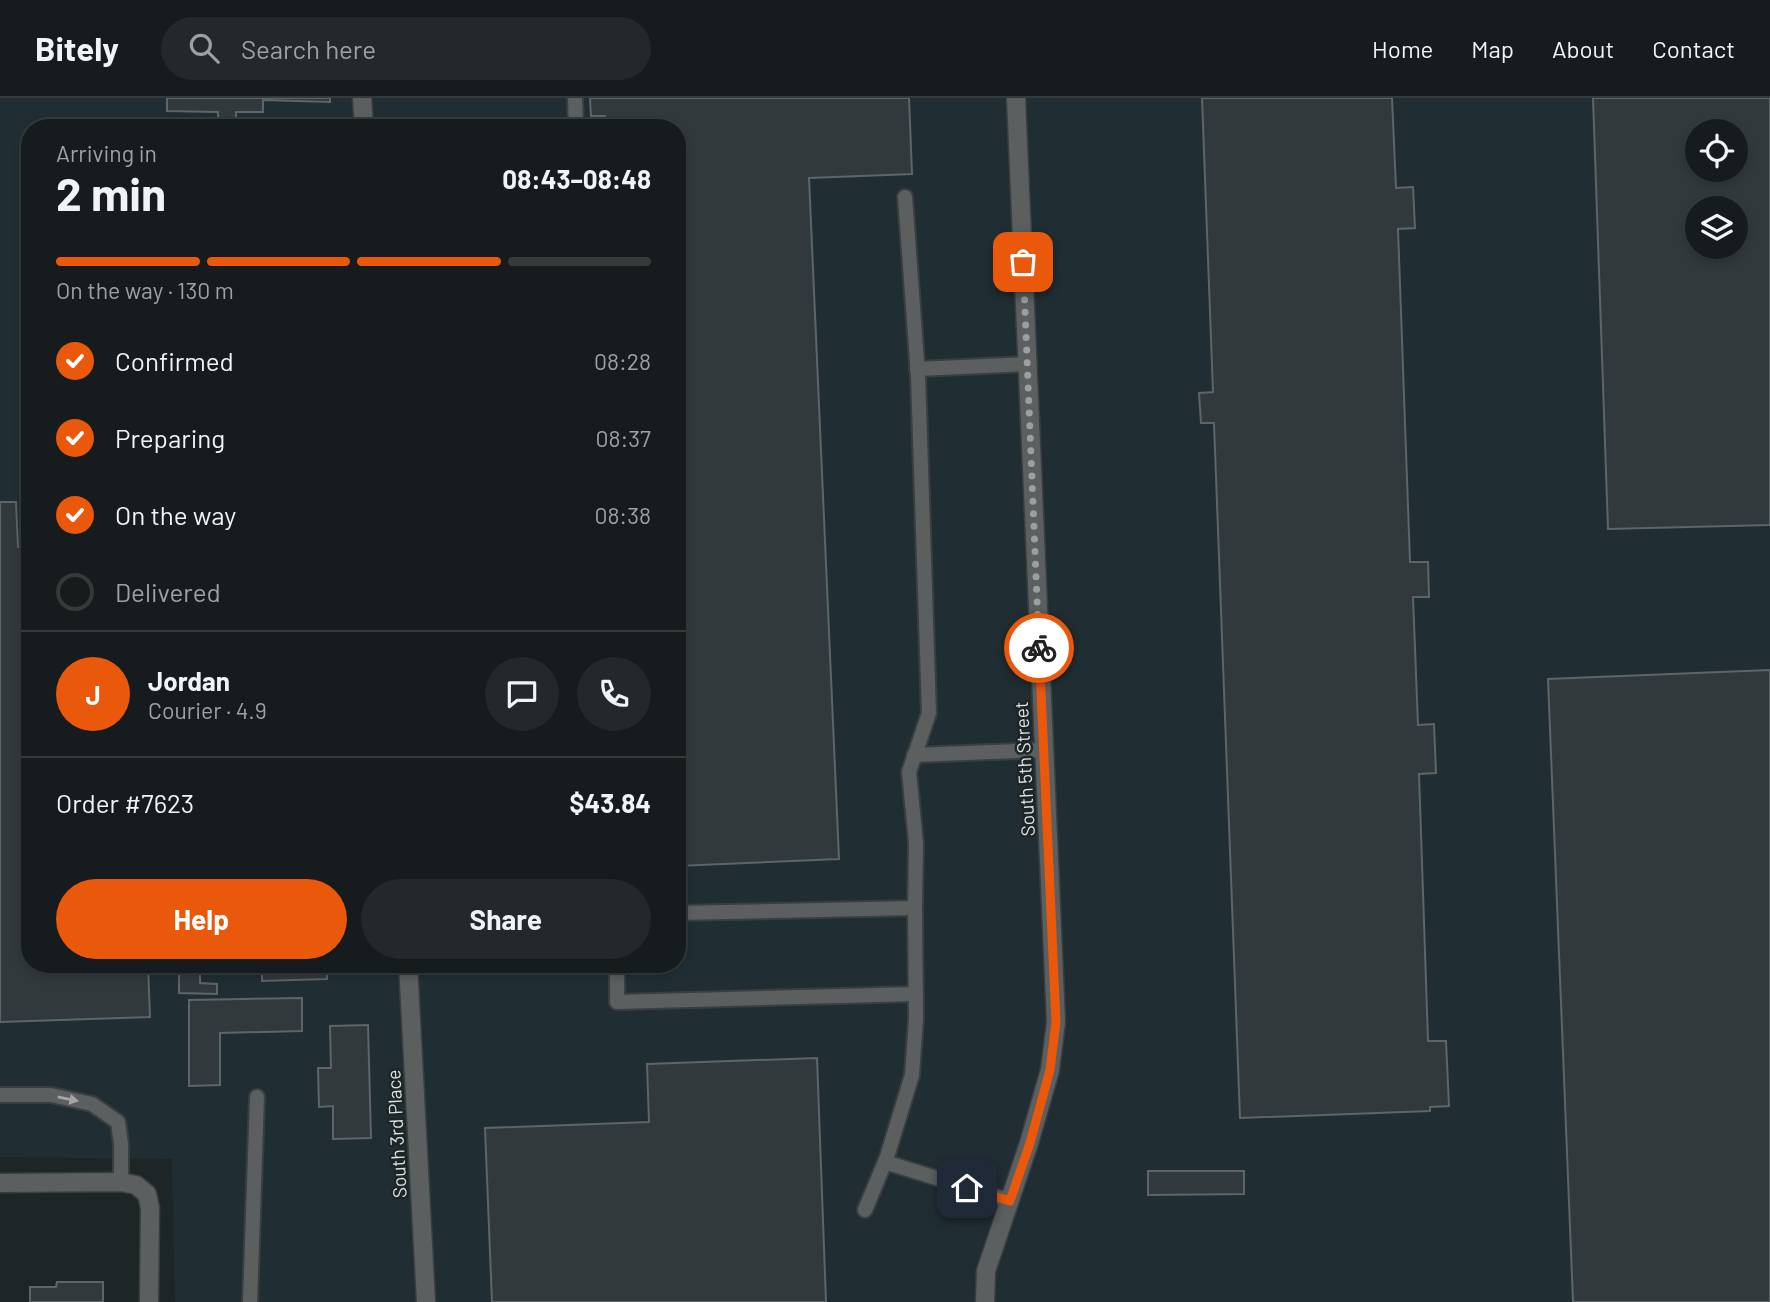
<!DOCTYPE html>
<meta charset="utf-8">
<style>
body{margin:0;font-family:Barlow,sans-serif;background:#23292a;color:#f1f3f6;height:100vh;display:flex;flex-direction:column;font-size:26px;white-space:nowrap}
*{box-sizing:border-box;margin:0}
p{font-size:23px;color:#9ea1a4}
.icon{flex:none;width:38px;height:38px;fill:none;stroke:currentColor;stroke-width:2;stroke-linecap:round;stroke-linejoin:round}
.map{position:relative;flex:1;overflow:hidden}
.details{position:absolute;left:21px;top:21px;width:665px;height:854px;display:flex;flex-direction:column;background:#161c1d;border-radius:28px;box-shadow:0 4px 10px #0003,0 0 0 2px #353a3b}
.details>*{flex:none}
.fabs{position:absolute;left:1685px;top:21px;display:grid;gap:14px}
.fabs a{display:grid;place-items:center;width:63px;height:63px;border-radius:50%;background:#161c1d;box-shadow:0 4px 10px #0003,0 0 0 2px #353a3b;font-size:35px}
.pin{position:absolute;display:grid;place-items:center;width:60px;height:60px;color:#fff;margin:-30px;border-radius:14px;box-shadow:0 4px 10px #0006}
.courier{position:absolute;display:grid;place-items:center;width:70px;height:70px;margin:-35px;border:5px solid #ea580c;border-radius:50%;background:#fff;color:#222;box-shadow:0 2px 9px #0007}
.headline em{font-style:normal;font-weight:700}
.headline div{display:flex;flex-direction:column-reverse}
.headline{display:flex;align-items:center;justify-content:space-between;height:119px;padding:0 35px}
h1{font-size:46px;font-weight:700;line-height:52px}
.bar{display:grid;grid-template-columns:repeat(4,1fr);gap:10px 7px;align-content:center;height:84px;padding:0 35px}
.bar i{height:9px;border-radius:5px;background:#353a3b}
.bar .selected{background:#ea580c}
.bar p{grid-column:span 4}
.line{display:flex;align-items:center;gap:18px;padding:0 35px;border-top:2px solid #353a3b}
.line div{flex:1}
.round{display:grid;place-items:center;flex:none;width:74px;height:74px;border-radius:37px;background:#23292a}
ol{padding:0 35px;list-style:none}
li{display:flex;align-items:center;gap:21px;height:77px}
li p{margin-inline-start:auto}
li .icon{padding:7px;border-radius:50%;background:#ea580c;color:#fff;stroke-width:4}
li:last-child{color:#9ea1a4}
li i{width:38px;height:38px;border:4px solid #353a3b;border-radius:50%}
.action{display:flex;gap:14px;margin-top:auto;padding:14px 35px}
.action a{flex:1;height:80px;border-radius:42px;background:#ea580c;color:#fff;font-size:28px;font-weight:700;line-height:80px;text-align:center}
.action a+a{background:#23292a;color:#f1f3f6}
header{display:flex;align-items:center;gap:42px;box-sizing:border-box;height:98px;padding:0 35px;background:#161c1d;border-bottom:2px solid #353a3b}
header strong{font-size:33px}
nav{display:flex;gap:38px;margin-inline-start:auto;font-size:24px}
.search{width:490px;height:63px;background:#23292a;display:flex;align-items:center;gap:18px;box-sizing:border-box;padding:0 24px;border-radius:38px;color:#9ea1a4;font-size:26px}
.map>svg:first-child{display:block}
.built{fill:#202e33;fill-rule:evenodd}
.building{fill:#32393c;stroke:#5d6568;stroke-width:2;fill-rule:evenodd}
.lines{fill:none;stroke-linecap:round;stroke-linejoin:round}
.service-casing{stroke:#393f41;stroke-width:18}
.minor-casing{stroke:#393f41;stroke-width:21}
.tertiary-casing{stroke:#393f41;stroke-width:21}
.service{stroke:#5b5f60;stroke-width:14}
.minor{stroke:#5b5f60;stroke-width:18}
.tertiary{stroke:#5b5f60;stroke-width:18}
.oneway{fill:#a2a6a8}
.done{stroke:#9a9fa1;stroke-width:7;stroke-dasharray:0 12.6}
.route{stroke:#ea580c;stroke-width:9}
.labels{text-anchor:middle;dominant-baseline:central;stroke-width:5;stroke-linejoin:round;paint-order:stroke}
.street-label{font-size:19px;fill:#dde1e3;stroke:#1e2527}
</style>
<header>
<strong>Bitely</strong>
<div class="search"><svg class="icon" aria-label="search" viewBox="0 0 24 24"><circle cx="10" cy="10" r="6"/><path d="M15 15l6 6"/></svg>Search here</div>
<nav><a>Home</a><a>Map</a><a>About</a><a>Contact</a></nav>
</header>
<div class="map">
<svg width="1770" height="1204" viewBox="0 0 1770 1204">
<rect width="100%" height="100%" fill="#1e2527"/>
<path class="built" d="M0,0H1770V1204H175L172,1061L0,1059ZM30,30H677V866H30ZM1698,33H1736V72H1698ZM1698,110H1736V149H1698Z"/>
<g class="building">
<polygon points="167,0 330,0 330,4 263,2 263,14 236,14 236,29 218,29 218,14 167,13"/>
<polygon points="590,0 909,0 912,76 809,80 839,761 677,768 677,30 606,30 605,18 591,18"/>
<polygon points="1202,0 1392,0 1396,90 1413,89 1415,130 1398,131 1410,464 1428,464 1429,499 1413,499 1418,627 1434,626 1436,675 1419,676 1428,943 1446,943 1449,1008 1430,1009 1430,1013 1240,1020 1214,325 1201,325 1199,295 1213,294"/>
<path d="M1593,0H1770V427L1608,431ZM1698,33H1736V72H1698ZM1698,110H1736V149H1698Z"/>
<polygon points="0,404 16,404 18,449 30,448 30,866 148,866 150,919 0,924"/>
<polygon points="1770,572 1770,1204 1573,1204 1548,581"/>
<polygon points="179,866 200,866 200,885 217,886 217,896 179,895"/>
<polygon points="262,866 327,866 327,881 262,883"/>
<polygon points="302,900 302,933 220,935 220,987 189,988 189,902"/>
<polygon points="368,927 371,1040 333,1041 333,1008 319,1009 318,970 331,970 330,928"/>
<polygon points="817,960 826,1204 492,1204 485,1030 649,1024 647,966"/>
<polygon points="1148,1073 1244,1073 1244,1096 1148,1097"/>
<polygon points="57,1184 103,1184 103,1204 30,1204 30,1189 56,1189"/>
</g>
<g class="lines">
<g class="service-casing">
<g id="service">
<polyline points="575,0 576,30"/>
<polyline points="917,271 1027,266"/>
<polyline points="914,657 1044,652"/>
<polyline points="677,815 915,810 916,745 909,674 929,615 918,278 905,99"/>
<polyline points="617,866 617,904 916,896"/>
<polyline points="0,997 51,997 92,1006 118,1024 121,1046 121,1084"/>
<polyline points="885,1064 1010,1103"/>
<polyline points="865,1112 887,1059 912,977 916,921 915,810"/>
<polyline points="250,1204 257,999"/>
</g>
</g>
<g class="minor-casing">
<g id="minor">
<polyline points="362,0 364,30"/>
<polyline points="408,866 426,1204"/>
<polyline points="985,1204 986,1173 1029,1045 1050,972 1056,924 1016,0"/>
</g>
</g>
<g class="tertiary-casing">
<polyline id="tertiary" points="0,1085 121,1084 136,1087 147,1096 150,1110 149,1204"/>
</g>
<use href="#service" class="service"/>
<use href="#minor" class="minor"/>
<use href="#tertiary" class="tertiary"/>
</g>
<defs><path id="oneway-solid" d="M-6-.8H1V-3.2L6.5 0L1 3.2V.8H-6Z" transform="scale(1.75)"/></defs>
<use class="oneway" href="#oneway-solid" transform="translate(68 1001) rotate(12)"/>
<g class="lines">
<polyline class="done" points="1023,164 1039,550"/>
<polyline class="route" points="967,1090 1010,1103 1030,1045 1050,972 1056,924 1039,550"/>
</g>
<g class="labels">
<g class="street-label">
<text transform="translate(1024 671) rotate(-93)">South 5th Street</text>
<text transform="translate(396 1036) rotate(-93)">South 3rd Place</text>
</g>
</g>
</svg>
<div class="fabs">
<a><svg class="icon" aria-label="locate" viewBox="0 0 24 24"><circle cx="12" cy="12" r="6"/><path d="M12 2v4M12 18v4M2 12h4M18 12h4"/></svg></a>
<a><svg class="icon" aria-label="layers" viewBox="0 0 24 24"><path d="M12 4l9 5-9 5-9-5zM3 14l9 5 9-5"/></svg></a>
</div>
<div class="pin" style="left:1023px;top:164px;background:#ea580c"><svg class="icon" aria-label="bag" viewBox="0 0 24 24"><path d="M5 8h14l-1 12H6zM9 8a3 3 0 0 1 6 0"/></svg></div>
<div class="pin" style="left:967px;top:1090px;background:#1f2937"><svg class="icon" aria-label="home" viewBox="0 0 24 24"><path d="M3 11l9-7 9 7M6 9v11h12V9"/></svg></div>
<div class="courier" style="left:1039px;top:550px"><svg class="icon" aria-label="bike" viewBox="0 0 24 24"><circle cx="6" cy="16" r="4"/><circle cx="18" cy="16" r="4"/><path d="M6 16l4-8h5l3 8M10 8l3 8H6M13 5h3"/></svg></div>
<section class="details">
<div class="headline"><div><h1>2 min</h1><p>Arriving in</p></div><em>08:43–08:48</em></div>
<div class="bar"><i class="selected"></i><i class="selected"></i><i class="selected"></i><i></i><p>On the way · 130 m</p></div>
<ol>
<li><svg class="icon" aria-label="check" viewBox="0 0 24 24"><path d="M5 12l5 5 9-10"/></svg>Confirmed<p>08:28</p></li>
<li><svg class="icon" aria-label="check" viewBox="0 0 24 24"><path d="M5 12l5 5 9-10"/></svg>Preparing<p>08:37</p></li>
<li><svg class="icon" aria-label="check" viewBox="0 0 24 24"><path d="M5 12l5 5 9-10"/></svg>On the way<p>08:38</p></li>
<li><i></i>Delivered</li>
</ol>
<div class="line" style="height:126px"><b class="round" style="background:#ea580c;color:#fff">J</b><div><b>Jordan</b><p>Courier · 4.9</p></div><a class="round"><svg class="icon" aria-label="chat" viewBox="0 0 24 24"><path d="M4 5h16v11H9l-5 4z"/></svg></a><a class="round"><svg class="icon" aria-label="phone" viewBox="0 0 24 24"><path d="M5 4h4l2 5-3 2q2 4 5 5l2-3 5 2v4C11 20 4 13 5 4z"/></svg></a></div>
<div class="line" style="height:91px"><div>Order #7623</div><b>$43.84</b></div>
<div class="action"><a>Help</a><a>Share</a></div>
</section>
</div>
